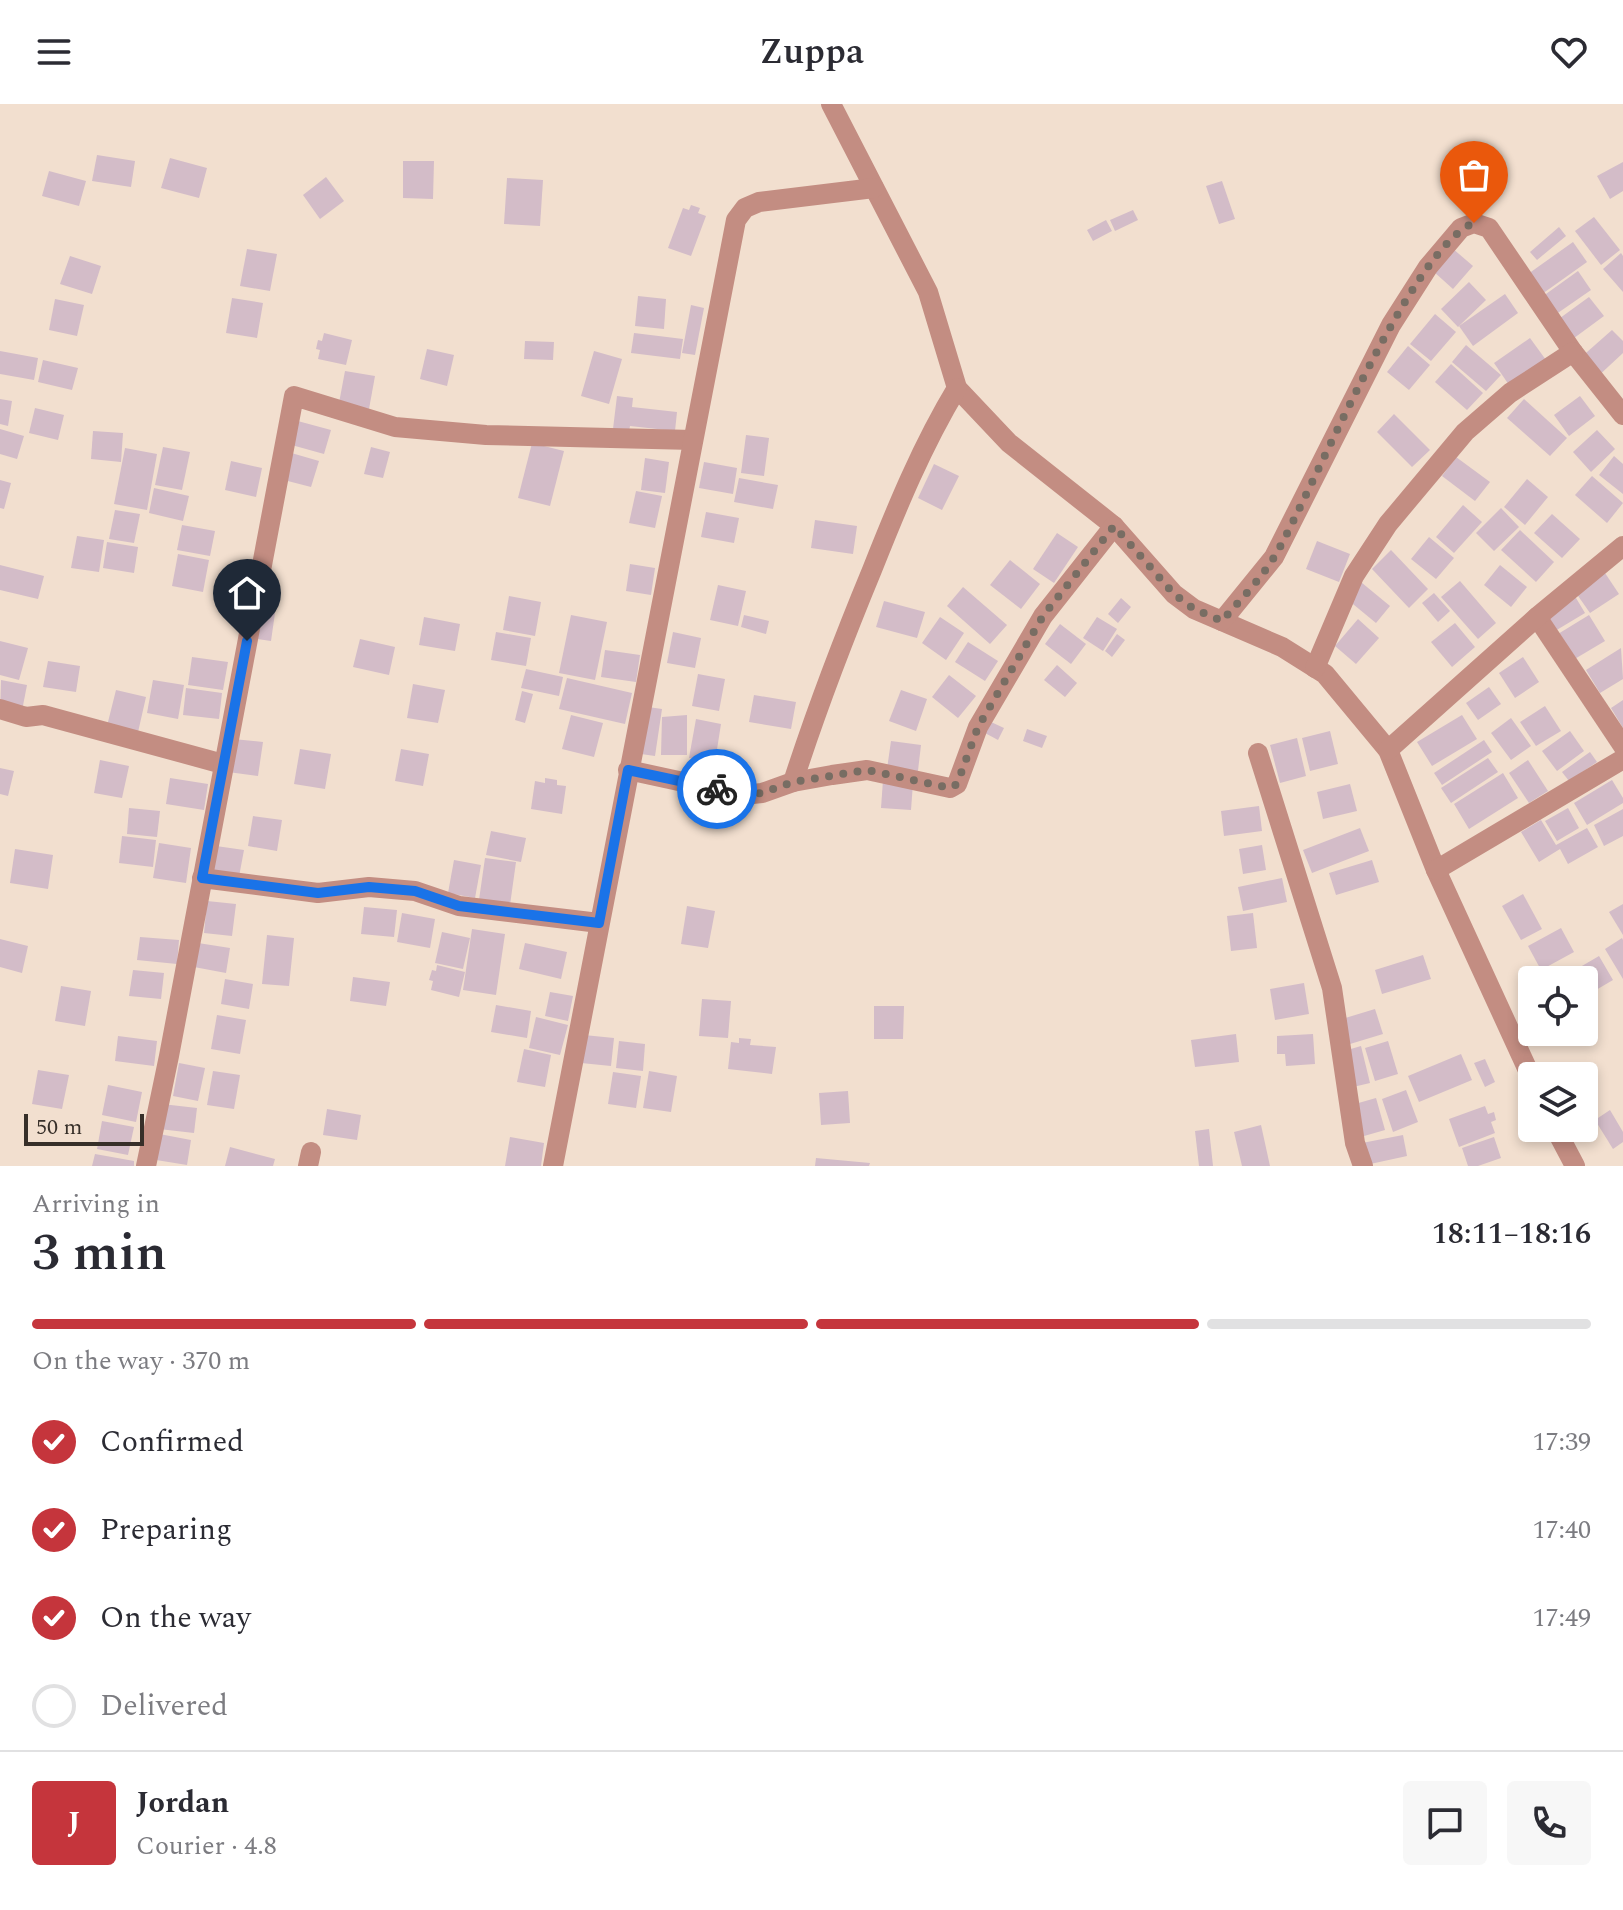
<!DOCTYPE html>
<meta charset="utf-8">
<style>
body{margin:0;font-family:Spectral,serif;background:#f7f7f7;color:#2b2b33;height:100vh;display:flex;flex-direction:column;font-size:30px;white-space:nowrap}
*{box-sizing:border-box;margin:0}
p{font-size:26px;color:#7c7c81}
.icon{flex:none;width:44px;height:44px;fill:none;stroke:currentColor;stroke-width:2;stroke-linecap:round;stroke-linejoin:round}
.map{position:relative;height:1062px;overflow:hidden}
.drawer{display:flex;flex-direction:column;background:#fff;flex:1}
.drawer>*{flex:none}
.tools{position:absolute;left:1518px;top:862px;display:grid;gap:16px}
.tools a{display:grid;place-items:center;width:80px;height:80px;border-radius:8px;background:#fff;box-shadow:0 4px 12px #0003;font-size:40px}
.scale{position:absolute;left:24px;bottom:20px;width:120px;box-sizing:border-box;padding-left:8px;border:4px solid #372f29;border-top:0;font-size:22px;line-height:28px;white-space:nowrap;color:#372f29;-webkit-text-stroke:6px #f2dfcf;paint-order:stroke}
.pin{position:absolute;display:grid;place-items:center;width:68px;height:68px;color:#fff;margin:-82px -34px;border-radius:50% 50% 50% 0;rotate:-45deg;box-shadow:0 0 8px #0007}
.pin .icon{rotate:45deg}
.courier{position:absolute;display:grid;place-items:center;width:80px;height:80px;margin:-40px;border:6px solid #1a73e8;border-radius:50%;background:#fff;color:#222;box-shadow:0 2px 10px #0007}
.summary em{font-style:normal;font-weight:600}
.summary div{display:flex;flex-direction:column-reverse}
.summary{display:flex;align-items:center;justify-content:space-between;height:136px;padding:0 32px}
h1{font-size:52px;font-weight:600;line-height:60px}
.bar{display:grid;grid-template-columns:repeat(4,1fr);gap:12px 8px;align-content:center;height:96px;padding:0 32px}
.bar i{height:10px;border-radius:6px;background:#e1e1e2}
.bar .on{background:#c5353c}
.bar p{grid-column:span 4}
.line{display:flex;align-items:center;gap:20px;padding:0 32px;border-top:2px solid #e1e1e2}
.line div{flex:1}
.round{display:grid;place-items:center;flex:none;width:84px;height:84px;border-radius:8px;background:#f7f7f7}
ol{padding:0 32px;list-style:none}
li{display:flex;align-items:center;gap:24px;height:88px}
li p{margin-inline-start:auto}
li .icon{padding:8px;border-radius:50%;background:#c5353c;color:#fff;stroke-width:4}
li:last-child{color:#7c7c81}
li i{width:44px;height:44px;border:4px solid #e1e1e2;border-radius:50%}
header{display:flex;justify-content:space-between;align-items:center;height:104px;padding:0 32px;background:#fff;font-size:36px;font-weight:600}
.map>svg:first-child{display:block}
.building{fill:#d3bcc8}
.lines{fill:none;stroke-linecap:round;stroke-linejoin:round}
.minor{stroke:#c38d82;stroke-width:20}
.done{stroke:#786d63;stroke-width:8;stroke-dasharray:0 14.4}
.route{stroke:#1a73e8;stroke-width:10}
</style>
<header><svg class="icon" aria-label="menu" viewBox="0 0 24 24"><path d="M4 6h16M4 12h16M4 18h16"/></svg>Zuppa<svg class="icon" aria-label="heart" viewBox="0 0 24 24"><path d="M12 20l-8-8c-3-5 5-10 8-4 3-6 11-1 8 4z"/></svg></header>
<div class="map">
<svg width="1623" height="1062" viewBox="0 0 1623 1062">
<rect width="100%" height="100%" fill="#f2dfcf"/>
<g class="building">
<polygon points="97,51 135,57 131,83 92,77"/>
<polygon points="170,54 207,64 199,94 161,84"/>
<polygon points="403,57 434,57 433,95 403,94"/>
<polygon points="1623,58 1623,87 1610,95 1597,72"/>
<polygon points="49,67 86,77 79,102 42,92"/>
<polygon points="326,73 344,97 320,115 303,91"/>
<polygon points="507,74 543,76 540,122 504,120"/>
<polygon points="1222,77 1235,115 1219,120 1206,82"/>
<polygon points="691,101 700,104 698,109 706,112 691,152 668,144 683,104 689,106"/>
<polygon points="1133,106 1138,116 1115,127 1110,116"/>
<polygon points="1594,113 1620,146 1601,161 1575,127"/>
<polygon points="1106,116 1112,127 1093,137 1087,126"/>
<polygon points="1559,123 1566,132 1537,156 1530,148"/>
<polygon points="1573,138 1587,158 1542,190 1528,170"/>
<polygon points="1452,144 1473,162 1453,185 1433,167"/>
<polygon points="247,145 277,150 270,187 240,182"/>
<polygon points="1621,149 1623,152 1623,188 1603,165"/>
<polygon points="70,152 101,162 92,190 60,180"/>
<polygon points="1578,167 1591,186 1552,213 1539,195"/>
<polygon points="1469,178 1486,196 1458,223 1441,205"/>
<polygon points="1505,190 1518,209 1473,242 1459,222"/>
<polygon points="638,192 666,195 664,225 635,222"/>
<polygon points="1589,193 1604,212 1570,237 1556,217"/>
<polygon points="232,194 263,199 257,234 226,229"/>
<polygon points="55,195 84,201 77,232 49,226"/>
<polygon points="691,201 704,204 695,251 682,249"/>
<polygon points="1435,210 1456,228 1431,257 1410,240"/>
<polygon points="1612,226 1623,237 1623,249 1595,275 1578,256"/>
<polygon points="324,229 352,236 346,261 318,255 320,246 316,245 318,236 322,237"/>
<polygon points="634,229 683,235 680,255 631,249"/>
<polygon points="1530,234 1546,256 1509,281 1494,259"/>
<polygon points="525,237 554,238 553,256 524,255"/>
<polygon points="1466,241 1501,271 1486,287 1452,258"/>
<polygon points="1408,242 1430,261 1409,286 1387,268"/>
<polygon points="427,245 454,251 447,282 420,275"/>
<polygon points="0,247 38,254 34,276 0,270"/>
<polygon points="594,247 622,255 609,300 581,292"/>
<polygon points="43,256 78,264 72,286 38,278"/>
<polygon points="1451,260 1483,289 1467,306 1435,278"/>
<polygon points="345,267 375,272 369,305 339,299"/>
<polygon points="617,292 633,294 632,303 677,308 675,327 630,322 629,327 613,325"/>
<polygon points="1580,292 1595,312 1569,332 1554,311"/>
<polygon points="0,295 12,297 8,322 0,320"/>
<polygon points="1524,295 1567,334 1550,352 1507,314"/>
<polygon points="35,304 64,311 58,336 29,329"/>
<polygon points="1394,310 1430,346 1412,363 1377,328"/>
<polygon points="294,316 331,326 324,350 288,340"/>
<polygon points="0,325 24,332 17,355 0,350"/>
<polygon points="1597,326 1615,345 1591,368 1573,348"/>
<polygon points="93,327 123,329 121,358 91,355"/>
<polygon points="746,331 769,334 764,372 741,369"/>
<polygon points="532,339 564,347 550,402 518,394"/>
<polygon points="163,343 190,348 182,386 155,381"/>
<polygon points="371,343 390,348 383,374 364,370"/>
<polygon points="125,344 157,350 147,406 114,400"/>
<polygon points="288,348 319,357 311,383 280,375"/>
<polygon points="1614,352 1623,360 1623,390 1599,371"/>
<polygon points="1456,353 1490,378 1475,397 1442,372"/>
<polygon points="645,354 669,358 665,389 641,386"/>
<polygon points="231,357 262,364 256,393 225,386"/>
<polygon points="704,358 737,364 733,390 699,384"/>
<polygon points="934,360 959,372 942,406 918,394"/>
<polygon points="1592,372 1623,399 1607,419 1575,391"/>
<polygon points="739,374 778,381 773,405 734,398"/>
<polygon points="1527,375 1548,393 1525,421 1504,403"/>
<polygon points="0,376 11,379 4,405 0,404"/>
<polygon points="154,384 189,392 183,417 149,409"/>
<polygon points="636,387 662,392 655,424 629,419"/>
<polygon points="1463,401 1482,418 1454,449 1436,433"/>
<polygon points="1501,404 1519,423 1494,447 1476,429"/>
<polygon points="115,406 140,410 134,439 109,435"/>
<polygon points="706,408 739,414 734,439 701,433"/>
<polygon points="1552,410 1580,435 1562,454 1534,429"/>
<polygon points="815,416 857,422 853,450 811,444"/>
<polygon points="182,421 215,427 210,452 177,446"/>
<polygon points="1520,426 1554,458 1536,478 1501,446"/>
<polygon points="1057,429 1078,443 1054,479 1033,465"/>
<polygon points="77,432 104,436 99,468 71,464"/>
<polygon points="1429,433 1454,454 1436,475 1411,455"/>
<polygon points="1317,437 1350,450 1339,478 1306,465"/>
<polygon points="107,438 138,443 134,469 103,464"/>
<polygon points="1391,446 1428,485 1409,504 1372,465"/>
<polygon points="178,450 209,456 203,488 172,482"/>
<polygon points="1010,456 1040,480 1021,505 990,481"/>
<polygon points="630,460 655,464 651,491 626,487"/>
<polygon points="0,461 44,472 38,495 0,486"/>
<polygon points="1500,461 1527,483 1511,503 1484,481"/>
<polygon points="1605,469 1619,490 1590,509 1576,489"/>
<polygon points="1356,474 1390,502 1376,519 1342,491"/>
<polygon points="1460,477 1496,519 1478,535 1441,493"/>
<polygon points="718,481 746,487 738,522 710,516"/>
<polygon points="963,483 1007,521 990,540 947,502"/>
<polygon points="1434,489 1450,507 1438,518 1422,499"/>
<polygon points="1573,489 1585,509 1555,527 1543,507"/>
<polygon points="509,492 541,498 535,532 503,526"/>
<polygon points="1121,494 1131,503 1118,519 1108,510"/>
<polygon points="884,497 925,508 917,534 876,523"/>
<polygon points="254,506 275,509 271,537 250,534"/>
<polygon points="571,511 607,518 595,576 559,569"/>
<polygon points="744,511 769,517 766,530 741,523"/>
<polygon points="1589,511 1605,537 1573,556 1558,530"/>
<polygon points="424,513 460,520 455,547 419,541"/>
<polygon points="940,513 964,529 946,556 922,539"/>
<polygon points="1097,513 1117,525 1103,547 1083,534"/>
<polygon points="1358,515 1379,534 1356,560 1335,542"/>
<polygon points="1455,519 1475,543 1452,563 1431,538"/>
<polygon points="1060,520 1086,540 1071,560 1045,540"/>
<polygon points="496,528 531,534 526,562 491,556"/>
<polygon points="673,528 701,534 695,564 667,559"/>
<polygon points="1117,530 1125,536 1112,553 1105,547"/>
<polygon points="360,535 395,543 389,571 353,563"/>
<polygon points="0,537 28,544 19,576 0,571"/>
<polygon points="968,538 998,557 985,577 955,558"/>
<polygon points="1621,544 1623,575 1600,589 1586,566"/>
<polygon points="605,546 640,551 636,578 601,573"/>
<polygon points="192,553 228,558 223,586 188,581"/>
<polygon points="1523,553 1539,578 1515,594 1499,569"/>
<polygon points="48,557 80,562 76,588 43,583"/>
<polygon points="1057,561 1077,579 1065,593 1044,576"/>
<polygon points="526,565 563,573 559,592 521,584"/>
<polygon points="698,570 725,575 719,607 692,602"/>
<polygon points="949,571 976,592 958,614 932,593"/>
<polygon points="567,574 632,589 625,620 559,605"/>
<polygon points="1,576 27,581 20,617 0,613"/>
<polygon points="153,576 184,581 178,615 147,609"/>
<polygon points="413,580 445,586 438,619 407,614"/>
<polygon points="1489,583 1501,600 1478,616 1466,599"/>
<polygon points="186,584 222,589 219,615 183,611"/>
<polygon points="116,586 146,593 136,637 105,630"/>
<polygon points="901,586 927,595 916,627 889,617"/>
<polygon points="522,587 533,590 525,619 515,616"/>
<polygon points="754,591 796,598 791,625 749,618"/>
<polygon points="1623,596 1623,624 1611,604"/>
<polygon points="1545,602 1561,627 1536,642 1520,618"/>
<polygon points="648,603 662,605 655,652 641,650"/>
<polygon points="571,611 603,619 594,653 562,645"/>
<polygon points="687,611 687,651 661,651 662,613"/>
<polygon points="1462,611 1477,635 1432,662 1417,638"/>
<polygon points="1511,614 1531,642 1511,656 1491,629"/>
<polygon points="696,615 721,620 715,658 689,654"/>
<polygon points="991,618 1004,624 998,636 985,629"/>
<polygon points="1027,625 1047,632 1042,644 1023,637"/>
<polygon points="1330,627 1338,660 1310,667 1302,634"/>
<polygon points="1570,627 1584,647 1557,667 1542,647"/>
<polygon points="1297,634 1306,672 1280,679 1270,641"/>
<polygon points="233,635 263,638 258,672 228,668"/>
<polygon points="1484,636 1492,648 1442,681 1434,669"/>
<polygon points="891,637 921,641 917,675 886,672"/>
<polygon points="300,645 331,650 325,685 294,680"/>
<polygon points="401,645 429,650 423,682 395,677"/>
<polygon points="1590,648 1597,658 1569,677 1562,668"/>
<polygon points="1488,654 1498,668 1451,699 1441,684"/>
<polygon points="100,656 129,662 122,694 94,689"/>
<polygon points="1528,656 1548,687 1529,699 1509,669"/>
<polygon points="0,664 14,667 8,692 0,690"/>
<polygon points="1503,669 1518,694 1469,725 1454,700"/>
<polygon points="170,674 208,680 204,706 166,700"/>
<polygon points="545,674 557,676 557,681 566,682 562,710 531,705 535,677 545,679"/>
<polygon points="883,676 913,679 911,706 881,704"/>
<polygon points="1612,676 1623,694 1623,699 1587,721 1574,699"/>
<polygon points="1350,680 1357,707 1323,715 1317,688"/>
<polygon points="1259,702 1262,727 1224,732 1221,707"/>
<polygon points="129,704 160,707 157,733 127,730"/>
<polygon points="1568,704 1579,724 1557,737 1545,717"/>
<polygon points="1623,705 1623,732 1604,742 1594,721"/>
<polygon points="253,712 282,716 277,747 248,742"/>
<polygon points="1541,716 1556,741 1587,724 1598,743 1568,760 1560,745 1539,758 1521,728"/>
<polygon points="1360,724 1369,747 1312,769 1303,746"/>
<polygon points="491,727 526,734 521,758 486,751"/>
<polygon points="122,732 156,736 153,763 119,759"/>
<polygon points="159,739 191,744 186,779 153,774"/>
<polygon points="1262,741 1266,766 1243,770 1239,745"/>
<polygon points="216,742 244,746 238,778 211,774"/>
<polygon points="15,745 53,751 48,785 10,779"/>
<polygon points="485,754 516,758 510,801 479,796"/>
<polygon points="454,756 481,761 475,794 448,789"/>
<polygon points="1372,756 1379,778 1336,791 1329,769"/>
<polygon points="1282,774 1287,798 1243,807 1238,783"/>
<polygon points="1523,790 1542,825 1521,836 1502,802"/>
<polygon points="207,797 236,800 232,832 204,829"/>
<polygon points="1623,800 1623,831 1609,808"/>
<polygon points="687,802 715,807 708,844 681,840"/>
<polygon points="364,803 397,806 394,833 361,830"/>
<polygon points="402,809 435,815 430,844 397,838"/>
<polygon points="1253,809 1257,844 1231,847 1227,812"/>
<polygon points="1561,824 1574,848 1541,866 1528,842"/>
<polygon points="472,825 505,830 496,891 463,886"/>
<polygon points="442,828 470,834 463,865 435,859"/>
<polygon points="267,831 294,834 289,882 262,880"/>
<polygon points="140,833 179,836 177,860 137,856"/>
<polygon points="1622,834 1623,836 1623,875 1605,845"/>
<polygon points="0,835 28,842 22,869 0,863"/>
<polygon points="198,839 230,844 226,869 194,863"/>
<polygon points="525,839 567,848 561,875 519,865"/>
<polygon points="1423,851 1431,875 1382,890 1375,866"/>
<polygon points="1599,852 1613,876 1584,893 1584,876 1558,876"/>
<polygon points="437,861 465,868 459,893 431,886 433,877 429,876 432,866 436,867"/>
<polygon points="133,866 164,869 161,895 129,892"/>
<polygon points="353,873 390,878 386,902 350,897"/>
<polygon points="225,875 253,880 249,905 221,900"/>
<polygon points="1304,879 1309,910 1275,916 1270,885"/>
<polygon points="61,882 91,887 85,922 55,917"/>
<polygon points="550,888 573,892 568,917 545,912"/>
<polygon points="702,895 731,897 728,934 699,932"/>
<polygon points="496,901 531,907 527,934 491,928"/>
<polygon points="874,902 904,902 903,935 874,935"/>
<polygon points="1375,905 1383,930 1350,940 1342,915"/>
<polygon points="217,911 246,916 240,950 211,945"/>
<polygon points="536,913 568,921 560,951 529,944"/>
<polygon points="1236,930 1239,958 1195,963 1191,936"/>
<polygon points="1313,930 1315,960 1286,962 1285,950 1277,950 1277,932"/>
<polygon points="584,931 614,934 611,962 581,959"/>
<polygon points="118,932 157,937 154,962 115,957"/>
<polygon points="739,934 751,935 750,941 776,943 772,970 728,965 731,938 739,939"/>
<polygon points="619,937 645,940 643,967 616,964"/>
<polygon points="1388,937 1398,970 1375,977 1365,944"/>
<polygon points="1361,942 1370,979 1353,983 1344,947"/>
<polygon points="524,945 551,951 545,983 517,978"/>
<polygon points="1461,950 1472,976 1419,998 1408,972"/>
<polygon points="1485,955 1495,978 1485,983 1474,959"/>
<polygon points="179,959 205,964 198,997 173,992"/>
<polygon points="38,966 69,971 62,1005 32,1000"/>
<polygon points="213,967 240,971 234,1005 207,1001"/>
<polygon points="649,967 677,972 671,1008 643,1004"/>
<polygon points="613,968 641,972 636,1004 608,1000"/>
<polygon points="108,981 142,988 136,1018 102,1011"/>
<polygon points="1406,986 1418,1018 1393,1028 1382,995"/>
<polygon points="848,987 850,1019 821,1021 819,989"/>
<polygon points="1376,994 1385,1026 1357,1034 1348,1002"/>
<polygon points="162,1000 197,1004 194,1029 159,1025"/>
<polygon points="1485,1002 1488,1010 1494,1008 1496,1016 1491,1018 1495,1029 1459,1043 1449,1015"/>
<polygon points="327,1005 361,1011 357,1036 323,1031"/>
<polygon points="1610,1006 1623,1028 1623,1038 1613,1045 1595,1016"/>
<polygon points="102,1017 134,1023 128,1051 97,1045"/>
<polygon points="1261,1021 1270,1062 1242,1062 1234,1028"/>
<polygon points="1209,1025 1213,1062 1199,1062 1195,1027"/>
<polygon points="154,1029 191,1036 187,1061 150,1055"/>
<polygon points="1403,1031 1407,1052 1361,1062 1357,1040"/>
<polygon points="510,1033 544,1039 541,1062 505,1062"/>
<polygon points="1494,1033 1501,1054 1478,1062 1468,1062 1462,1044"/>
<polygon points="230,1043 275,1055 273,1062 225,1062"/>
<polygon points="95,1050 134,1057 134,1062 92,1062"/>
<polygon points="816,1054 870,1059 869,1062 815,1062"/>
</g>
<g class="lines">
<g class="minor">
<polyline points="831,0 928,188 957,284 1009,339 1114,422 1174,490 1194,505 1282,543 1325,570 1388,646 1436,766 1532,975"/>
<polyline points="1537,513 1623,642"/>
<polyline points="1222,517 1274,453 1391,221 1428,163 1461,124 1474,119 1489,124 1573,248 1623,311"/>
<polyline points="1315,564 1354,472 1388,420 1465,328 1510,289 1573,248"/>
<polyline points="0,605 26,613 43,611 223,660"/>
<polyline points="1388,646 1537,513 1623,442"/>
<polyline points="1258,649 1332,884 1355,1039 1363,1062"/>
<polyline points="628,666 743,691 762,689 793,678 832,671 867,666 950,684 957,680 978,623 1043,512 1114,422"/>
<path d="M793,678C816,607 843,536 872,466C897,403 922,342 957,284"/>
<polyline points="1436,766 1623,655"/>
<polyline points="202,774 318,789 369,783 415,787 459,802 599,819"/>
<polyline points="1555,1024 1575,1062"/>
<polyline points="146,1062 169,952 294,292 395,323 486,331 693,336"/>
<polyline points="308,1062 311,1048"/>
<polyline points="553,1062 736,116 745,104 759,98 874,84"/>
</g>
</g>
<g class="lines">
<path class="done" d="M717,685L743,691L762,689L793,678L867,666L950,684L957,680L978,623L1043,512L1114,422L1174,490L1194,505L1222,517C1240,496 1262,474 1276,450C1314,384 1412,142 1474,119"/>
<polyline class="route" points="247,537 202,774 318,789 369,783 415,787 459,802 599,819 628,666 717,685"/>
</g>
</svg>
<div class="tools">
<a><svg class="icon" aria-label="locate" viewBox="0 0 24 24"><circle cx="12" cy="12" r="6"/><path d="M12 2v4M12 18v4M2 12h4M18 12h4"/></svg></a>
<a><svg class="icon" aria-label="layers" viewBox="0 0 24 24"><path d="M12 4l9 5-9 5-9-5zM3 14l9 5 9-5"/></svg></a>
</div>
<div class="scale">50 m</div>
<div class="pin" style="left:1474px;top:119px;background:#ea580c"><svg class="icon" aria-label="bag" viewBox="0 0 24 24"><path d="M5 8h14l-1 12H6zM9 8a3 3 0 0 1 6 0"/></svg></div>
<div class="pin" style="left:247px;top:537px;background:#1f2937"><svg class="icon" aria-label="home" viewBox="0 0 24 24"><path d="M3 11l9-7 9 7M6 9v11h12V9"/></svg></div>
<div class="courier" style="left:717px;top:685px"><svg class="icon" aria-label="bike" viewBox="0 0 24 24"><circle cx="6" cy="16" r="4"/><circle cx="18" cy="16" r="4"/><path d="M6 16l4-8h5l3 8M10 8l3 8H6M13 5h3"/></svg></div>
</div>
<section class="drawer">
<div class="summary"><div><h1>3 min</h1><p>Arriving in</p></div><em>18:11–18:16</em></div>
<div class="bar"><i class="on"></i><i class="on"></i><i class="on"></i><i></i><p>On the way · 370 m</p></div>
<ol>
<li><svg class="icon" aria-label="check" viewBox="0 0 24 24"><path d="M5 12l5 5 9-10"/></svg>Confirmed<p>17:39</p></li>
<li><svg class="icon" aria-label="check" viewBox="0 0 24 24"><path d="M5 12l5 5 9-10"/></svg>Preparing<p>17:40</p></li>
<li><svg class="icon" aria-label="check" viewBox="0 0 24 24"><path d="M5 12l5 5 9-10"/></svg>On the way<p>17:49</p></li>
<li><i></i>Delivered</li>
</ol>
<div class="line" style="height:144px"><b class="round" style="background:#c5353c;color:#fff">J</b><div><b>Jordan</b><p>Courier · 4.8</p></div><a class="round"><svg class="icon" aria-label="chat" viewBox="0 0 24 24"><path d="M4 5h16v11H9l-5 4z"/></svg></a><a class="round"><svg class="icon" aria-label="phone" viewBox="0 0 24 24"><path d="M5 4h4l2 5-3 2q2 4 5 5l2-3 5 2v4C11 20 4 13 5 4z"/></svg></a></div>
</section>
